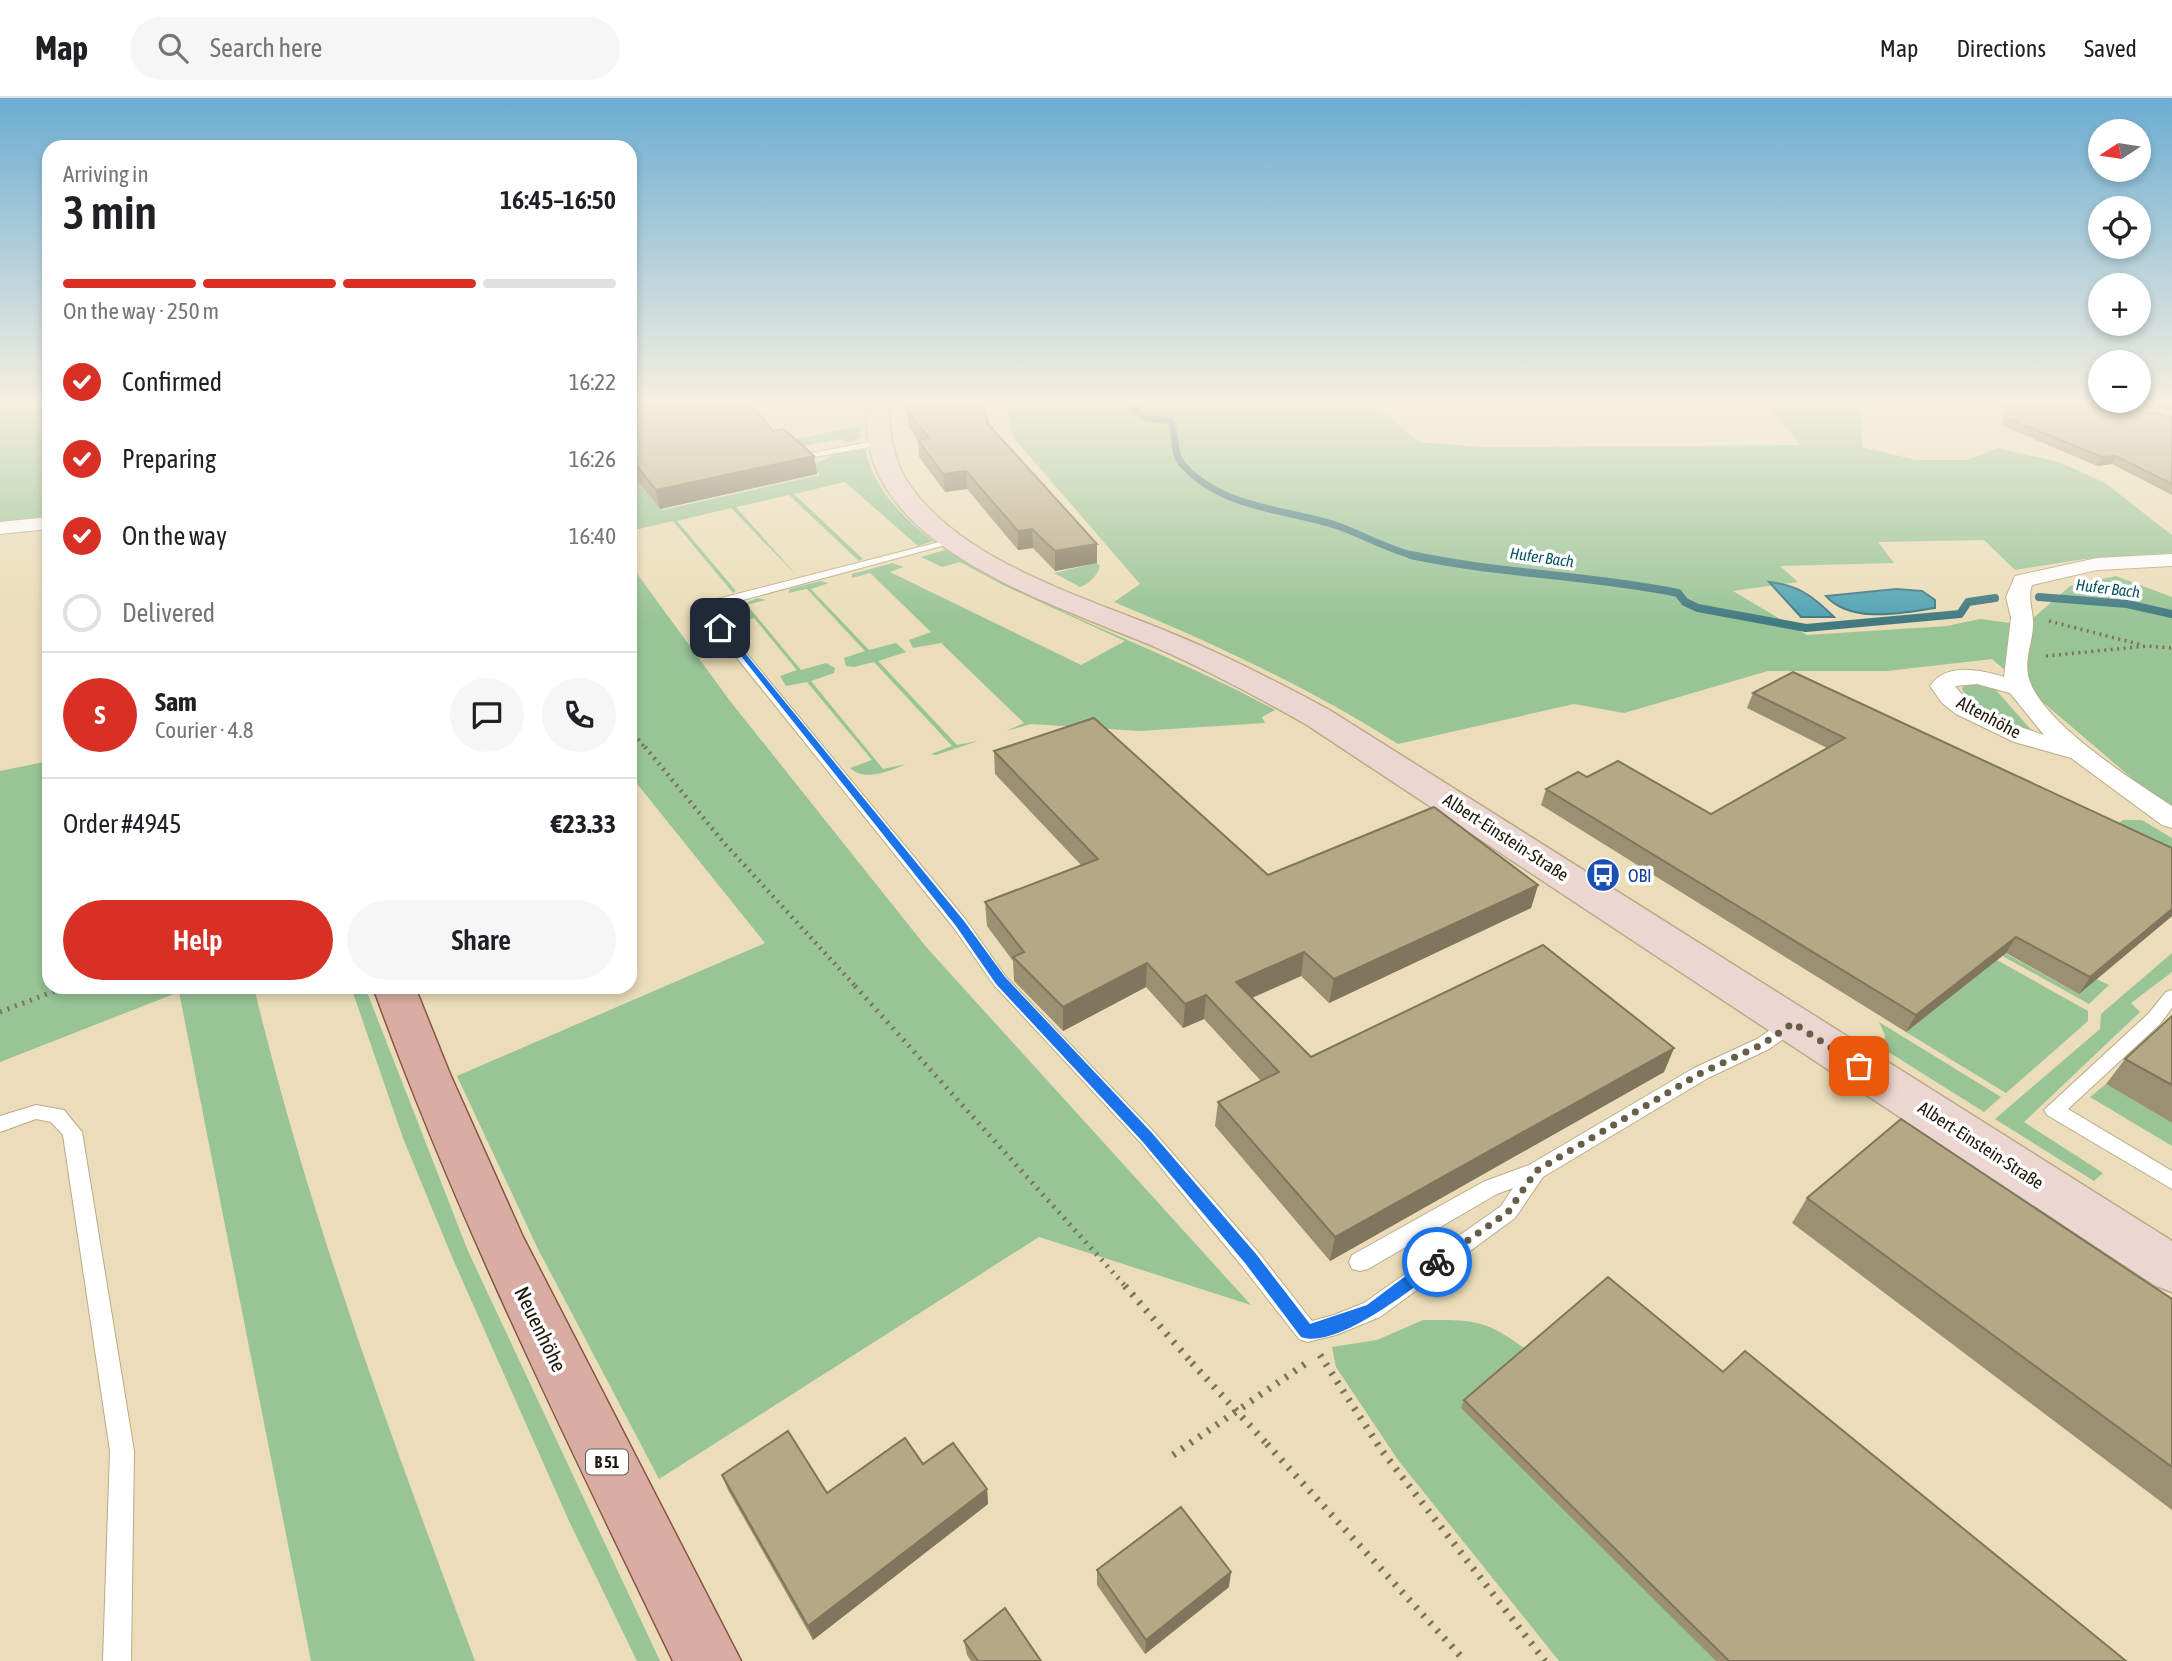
<!DOCTYPE html>
<meta charset="utf-8">
<style>
body{margin:0;font-family:"Asap Condensed",sans-serif;background:#f6f6f6;color:#202124;height:100vh;display:flex;flex-direction:column;font-size:26px;white-space:nowrap}
*{box-sizing:border-box;margin:0}
p{font-size:23px;color:#757577}
.icon{flex:none;width:38px;height:38px;fill:none;stroke:currentColor;stroke-width:2;stroke-linecap:round;stroke-linejoin:round}
.map{position:relative;flex:1;overflow:hidden}
.panel{position:absolute;left:42px;top:42px;width:595px;height:854px;display:flex;flex-direction:column;background:#fff;border-radius:21px;box-shadow:0 4px 10px #0003}
.panel>*{flex:none}
.needle{width:46px;rotate:258deg}
.controls{position:absolute;left:2088px;top:21px;display:grid;gap:14px}
.controls a{display:grid;place-items:center;width:63px;height:63px;border-radius:50%;background:#fff;box-shadow:0 4px 10px #0003;font-size:35px}
.pin{position:absolute;display:grid;place-items:center;width:60px;height:60px;color:#fff;margin:-30px;border-radius:14px;box-shadow:0 4px 10px #0006}
.courier{position:absolute;display:grid;place-items:center;width:70px;height:70px;margin:-35px;border:5px solid #1a73e8;border-radius:50%;background:#fff;color:#222;box-shadow:0 2px 9px #0007}
.overview em{font-style:normal;font-weight:600}
.overview div{display:flex;flex-direction:column-reverse}
.overview{display:flex;align-items:center;justify-content:space-between;height:119px;padding:0 21px}
h1{font-size:46px;font-weight:600;line-height:52px}
.bar{display:grid;grid-template-columns:repeat(4,1fr);gap:10px 7px;align-content:center;height:84px;padding:0 21px}
.bar i{height:9px;border-radius:5px;background:#e0e0e0}
.bar .current{background:#d93025}
.bar p{grid-column:span 4}
.line{display:flex;align-items:center;gap:18px;padding:0 21px;border-top:2px solid #e0e0e0}
.line div{flex:1}
.round{display:grid;place-items:center;flex:none;width:74px;height:74px;border-radius:37px;background:#f6f6f6}
ol{padding:0 21px;list-style:none}
li{display:flex;align-items:center;gap:21px;height:77px}
li p{margin-inline-start:auto}
li .icon{padding:7px;border-radius:50%;background:#d93025;color:#fff;stroke-width:4}
li:last-child{color:#757577}
li i{width:38px;height:38px;border:4px solid #e0e0e0;border-radius:50%}
.action{display:flex;gap:14px;margin-top:auto;padding:14px 21px}
.action a{flex:1;height:80px;border-radius:42px;background:#d93025;color:#fff;font-size:28px;font-weight:600;line-height:80px;text-align:center}
.action a+a{background:#f6f6f6;color:#202124}
header{display:flex;align-items:center;gap:42px;box-sizing:border-box;height:98px;padding:0 35px;background:#fff;border-bottom:2px solid #e0e0e0}
header strong{font-size:33px}
nav{display:flex;gap:38px;margin-inline-start:auto;font-size:24px}
.search{width:490px;height:63px;background:#f6f6f6;display:flex;align-items:center;gap:18px;box-sizing:border-box;padding:0 24px;border-radius:38px;color:#757577;font-size:26px}
.map>svg:first-child{display:block}
.green{fill:#98c496}
.water{fill:#51a3b4;stroke:#427a82;stroke-width:2}
.lines{fill:none;stroke-linecap:round;stroke-linejoin:round}
.stream-far1{stroke:#427a82;stroke-width:7}
.stream{stroke:#427a82;stroke-width:8}
.lane-casing{stroke:#b9ac89;stroke-width:2}
.street-casing{stroke:#b9ac89;stroke-width:2}
.secondary-casing{stroke:#b9ac89;stroke-width:3}
.primary-casing{stroke:#875646;stroke-width:3}
.path-far3{stroke:#7c735b;stroke-width:3.5;stroke-dasharray:2 4.5;stroke-linecap:butt}
.path-far2{stroke:#7c735b;stroke-width:4.5;stroke-dasharray:2 5;stroke-linecap:butt}
.path-far1{stroke:#7c735b;stroke-width:5;stroke-dasharray:2 6;stroke-linecap:butt}
.path{stroke:#7c735b;stroke-width:7;stroke-dasharray:2.5 8;stroke-linecap:butt}
.lane{fill:#fff;fill-rule:evenodd}
.street{fill:#fff;fill-rule:evenodd}
.secondary{fill:#ecd6d1;fill-rule:evenodd}
.primary{fill:#d9ada3;fill-rule:evenodd}
.path-bridge{stroke:#7c735b;stroke-width:7;stroke-dasharray:2.5 8;stroke-linecap:butt}
.wall{fill:#9c9072}
.shaded-wall{fill:#7f765d}
.building{fill:#b5a885;stroke:#7f765d;stroke-width:2}
.route{fill:#1a73e8}
.done{stroke:#665e49;stroke-width:7;stroke-dasharray:0 12.6}
.labels{text-anchor:middle;dominant-baseline:central;stroke-width:7;stroke-linejoin:round;paint-order:stroke}
.far-water-label{font-size:16px;font-style:italic;fill:#0b5461;stroke:#fff}
.shield{fill:#fff;stroke:#625e55;stroke-width:2}
.shield-label{font-size:16px;font-weight:bold;fill:#1e190c}
.street-label{font-size:18px;fill:#1e190c;stroke:#fff}
.transit-label{font-size:18px;fill:#164399;stroke:#fff;text-anchor:start}
.near-street-label{font-size:21px;fill:#1e190c;stroke:#fff}
</style>
<header>
<strong>Map</strong>
<div class="search"><svg class="icon" aria-label="search" viewBox="0 0 24 24"><circle cx="10" cy="10" r="6"/><path d="M15 15l6 6"/></svg>Search here</div>
<nav><a>Map</a><a>Directions</a><a>Saved</a></nav>
</header>
<div class="map">
<svg width="2172" height="1563" viewBox="0 0 2172 1563">
<rect width="100%" height="100%" fill="#ebddb9"/>
<g class="green">
<polygon points="0,305 49,305 49,422 0,427"/>
<path d="M1005,305H1373L1419,344L1484,349L1801,347L1765,305H1860L1862,349L1916,362H1967L1997,350L2059,364L2105,385L2172,437V456L2085,461L2015,472L1984,442L1878,444L1894,465L1780,468L1798,484L1733,493L1807,537L1947,528L1980,521L2025,527L2070,488L2116,478L2172,499V709L2140,687L1992,561L1887,573H1768L1624,615L1574,606L1398,646C1307,588 1212,545 1114,504L1140,486L1013,339Z"/>
<path d="M860,328L861,340L848,345L840,341L804,348L809,353L795,356L635,380L662,412L820,377L811,368L838,355L865,352C875,392 901,418 933,443L918,448L845,384L794,396L863,461L859,463L789,397L736,409L798,479L731,410L677,423L736,493L733,495L673,423L630,433V375Z"/>
<path d="M945,452C1050,516 1168,553 1275,612L1262,619L1265,625L1139,633L1031,626L1006,633L1024,625L941,545L913,550L909,542L931,534L870,475L852,480V476L892,465L904,469L890,474L1081,567L1125,543L1003,487L960,464L942,469L921,459Z"/>
<path d="M1097,465L1100,468C1098,477 1089,486 1080,489L1054,475Z"/>
<polygon points="630,466 730,603 927,850 1251,1207 1039,1139 659,1381 537,1149 457,978 765,845 630,677"/>
<polygon points="820,483 829,485 811,491 869,552 896,545 906,554 878,563 957,647 978,643 936,657 931,656 952,648 874,564 854,569 846,568 844,560 865,553 807,491 788,495 790,491"/>
<path d="M757,500L766,502L747,507L801,572L826,565L835,570L834,575L811,583L883,671L906,666C890,673 865,684 850,670L872,662L807,584L786,588L780,578L797,572L754,520L735,525L733,522L737,509Z"/>
<path d="M1976,586L1995,591L2033,634C2011,625 1972,614 1962,591L1964,587Z"/>
<path d="M49,663V889H254C309,1120 392,1341 475,1563H311L179,894L0,964V673Z"/>
<polygon points="2123,722 2142,722 2172,740 2172,755 2119,725"/>
<polygon points="1956,832 1990,847 2079,896 2096,881 2109,887 2089,906"/>
<polygon points="1961,842 2088,913 2088,923 2006,995 1906,934 1969,884"/>
<polygon points="2172,855 2172,874 2131,905 2140,914 2024,1024 2103,1075 2094,1083 1995,1021 2100,931 2101,916"/>
<polygon points="351,889 365,889 468,1153 660,1563 637,1563 569,1423 452,1159 403,1040"/>
<polygon points="1879,924 2001,999 1984,1014 1879,948 1884,944 1885,937"/>
<polygon points="2106,986 2172,1025 2172,1048 2090,999"/>
<path d="M1423,1222C1474,1222 1486,1221 1528,1253L1716,1563H1559L1398,1362L1336,1269L1332,1249L1377,1242Z"/>
</g>
<g class="water">
<path d="M1769,484C1798,487 1813,498 1834,519H1801Z"/>
<path d="M1896,491L1922,493L1935,502V510C1901,515 1851,526 1826,498Z"/>
</g>
<g class="lines">
<path class="stream-far1" d="M1134,305L1136,314L1147,320L1170,323C1178,338 1171,355 1184,368C1223,411 1287,411 1338,428C1366,438 1390,453 1419,459"/>
<g class="stream">
<path d="M1411,457C1499,476 1589,477 1678,495L1685,504L1698,510L1806,530L1960,516L1968,504L1995,500"/>
<polyline points="2039,499 2127,506 2172,516"/>
</g>
<g class="lane-casing">
<g id="lane">
<polygon points="879,342 884,345 882,347 803,361 798,358"/>
<polygon points="951,441 960,443 710,511 966,822 1006,879 1154,1034 1258,1154 1312,1223 1334,1217 1364,1205 1501,1108 1513,1090 1497,1096 1368,1171 1360,1173 1352,1171 1349,1164 1352,1157 1483,1084 1529,1067 1694,970 1757,941 1787,920 1799,920 1802,925 1799,930 1769,951 1708,980 1543,1079 1515,1120 1380,1219 1336,1237 1307,1244 1299,1241 1242,1168 1140,1044 994,887 954,830 696,509 698,506"/>
<polygon points="2172,892 2172,910 2160,926 2068,1011 2172,1073 2172,1091 2047,1017 2044,1012 2148,916 2166,894"/>
<polygon points="36,1007 64,1012 82,1034 134,1353 131,1563 103,1563 110,1353 63,1037 51,1024 36,1021 0,1034 0,1018"/>
</g>
</g>
<g class="street-casing">
<g id="street">
<polygon points="49,419 49,431 0,436 0,424"/>
<path d="M2172,456V468L2097,472L2032,487C2027,502 2034,513 2033,529C2032,544 2025,561 2028,577C2037,622 2134,683 2172,708V730L2162,727L2071,660L2014,644L1956,616L1942,605L1930,588C1946,564 1980,572 2004,579L2011,520L2006,499L2015,478L2097,460ZM1977,586L2010,595L2044,637C2014,627 1975,615 1955,588Z"/>
</g>
</g>
<g class="secondary-casing">
<path id="secondary" d="M866,305H888C890,333 892,362 909,386C964,467 1092,501 1178,538C1231,560 1281,586 1331,613L2172,1143V1194L2154,1187L1307,627C1258,599 1207,572 1155,549C1068,512 912,464 875,368C867,348 866,326 866,305Z"/>
</g>
<g class="primary-casing">
<path id="primary" d="M373,889H415L450,976L523,1139L741,1563H673C566,1341 457,1121 373,889Z"/>
</g>
<g class="path-far3">
<polyline points="2049,523 2142,547"/>
<polyline points="2046,558 2147,548 2172,550"/>
<polyline points="630,631 646,651"/>
</g>
<g class="path-far2">
<polyline points="645,649 725,746 857,890"/>
<polyline points="62,890 65,889"/>
</g>
<g class="path-far1">
<polyline points="855,888 1127,1190"/>
<polyline points="0,914 65,889"/>
</g>
<g class="path">
<polyline points="1125,1188 1192,1265"/>
<polyline points="1320,1257 1382,1353 1545,1563"/>
<polyline points="1267,1346 1465,1563"/>
<polyline points="1173,1357 1305,1266 1305,1259"/>
</g>
<use href="#lane" class="lane"/>
<use href="#street" class="street"/>
<use href="#secondary" class="secondary"/>
<use href="#primary" class="primary"/>
<polyline class="path-bridge" points="1192,1265 1267,1346"/>
</g>
<g class="wall">
<polygon points="630,305 773,333 814,358 817,376 660,411 630,373"/>
<polygon points="1995,305 2101,305 2172,319 2172,397 2112,366 2097,368 2001,327 2007,312"/>
<polygon points="2134,305 2172,305 2172,312"/>
<polygon points="907,312 988,326 1097,446 1097,465 1055,473 1033,450 1018,452 967,391 945,394 919,359 918,342 909,329"/>
<polygon points="1753,595 2172,750 2172,818 2079,896 2006,855 1906,934 1541,707 1546,691 1711,716 1827,650 1747,610"/>
<polygon points="994,653 1268,777 1538,787 1531,810 1329,905 1301,878 1252,899 1311,959 1674,950 1664,974 1330,1163 1215,1028 1218,1004 1261,983 1204,921 1183,930 1146,889 1063,933 1014,883 1013,863 987,828 985,804 1081,767 995,676"/>
<polygon points="2172,918 2172,1025 2106,986 2125,961"/>
<polygon points="1807,1100 2172,1201 2172,1412 1792,1125"/>
<polygon points="1723,1274 2126,1563 1716,1563 1461,1310 1464,1302"/>
<polygon points="923,1366 987,1391 988,1406 813,1542 728,1392 722,1377 827,1395"/>
<polygon points="1097,1472 1229,1489 1145,1556 1097,1487"/>
<polygon points="964,1543 1041,1563 971,1563 967,1557"/>
</g>
<g class="shaded-wall">
<polygon points="814,358 817,376 660,411 656,392"/>
<polygon points="2116,358 2112,366 2097,368 2102,359"/>
<polygon points="966,373 967,391 945,394 943,376"/>
<polygon points="1032,431 1033,450 1018,452 1018,433"/>
<polygon points="1097,446 1097,465 1055,473 1055,453"/>
<polygon points="1538,787 1531,810 1329,905 1334,881"/>
<polygon points="2172,811 2172,818 2079,896 2090,879"/>
<polygon points="2016,839 2006,855 1906,934 1916,917"/>
<polygon points="1304,854 1301,878 1234,908 1236,884"/>
<polygon points="1147,865 1146,889 1063,933 1063,909"/>
<polygon points="1206,897 1204,921 1183,930 1185,906"/>
<polygon points="1674,950 1664,974 1330,1163 1335,1139"/>
<polygon points="987,1391 988,1406 813,1542 808,1528"/>
<polygon points="1231,1474 1229,1489 1145,1556 1146,1542"/>
</g>
<g class="building">
<polygon points="630,305 750,305 773,333 784,331 814,358 656,392 630,360"/>
<polygon points="907,305 984,305 988,326 1097,446 1055,453 1032,431 1018,433 966,373 943,376 918,342 929,340 907,312"/>
<polygon points="2010,305 2101,305 2172,319 2172,386 2116,358 2102,359 2004,319"/>
<polygon points="1793,574 2172,750 2172,811 2090,879 2016,839 1916,917 1546,691 1578,674 1587,679 1618,663 1711,716 1845,640 1753,595"/>
<polygon points="1094,620 1268,777 1434,709 1538,787 1334,881 1304,854 1236,884 1311,959 1543,847 1674,950 1335,1139 1218,1004 1279,974 1206,897 1185,906 1147,865 1063,909 1013,859 1024,854 985,804 1098,761 994,653"/>
<polygon points="2172,918 2172,987 2125,961"/>
<polygon points="1901,1021 2172,1201 2172,1369 1807,1100"/>
<polygon points="1608,1179 1723,1274 1745,1253 2126,1563 1729,1563 1464,1302"/>
<polygon points="788,1333 827,1395 905,1340 923,1366 953,1345 987,1391 808,1528 722,1377"/>
<polygon points="1181,1409 1231,1474 1146,1542 1097,1472"/>
<polygon points="1005,1510 1041,1563 978,1563 964,1543"/>
</g>
<linearGradient id="sky" x2="0" y2="1"><stop stop-color="#6badd3"/><stop offset="0.58" stop-color="#f6f0e0"/><stop offset="1" stop-color="#f6f0e0" stop-opacity="0"/></linearGradient>
<rect width="2172" height="524" fill="url(#sky)"/>
<path class="route" d="M717,528H723L964,823L1005,879L1152,1035L1256,1156L1310,1226L1367,1207L1431,1159H1442V1168C1415,1189 1336,1252 1301,1239L1245,1165L1142,1043L996,886L956,828Z"/>
<g class="lines">
<polyline class="done" points="1437,1164 1508,1114 1536,1073 1701,975 1763,946 1793,925 1859,968"/>
</g>
<defs>
<g id="bus-disc" transform="scale(1.75)"><circle r="9.5" fill="#1a4fb4" stroke="#fff"/><path d="M-5-6H5V4H4V6H2V4H-2V6H-4V4H-5ZM-3.5-4V0h7V-4ZM-3.5 1.2v1.5H-2V1.2ZM2 1.2v1.5H3.5V1.2Z" fill="#fff"/></g>
</defs>
<g fill-rule="evenodd">
<use href="#bus-disc" x="1603" y="777"/>
</g>
<g class="labels">
<g class="far-water-label">
<text transform="translate(1542 459) rotate(8)">Hufer Bach</text>
<text transform="translate(2108 490) rotate(7)">Hufer Bach</text>
</g>
<rect class="shield" x="586" y="1351.5" width="42" height="25" rx="5"/>
<g class="shield-label">
<text x="607" y="1364">B 51</text>
</g>
<g class="street-label">
<text transform="translate(1989 619) rotate(28)">Altenhöhe</text>
<text transform="translate(1506 739) rotate(33)">Albert-Einstein-Straße</text>
<text transform="translate(1981 1047) rotate(33)">Albert-Einstein-Straße</text>
</g>
<g class="transit-label">
<text x="1628" y="777">OBI</text>
</g>
<g class="near-street-label">
<text transform="translate(541 1231) rotate(64)">Neuenhöhe</text>
</g>
</g>
</svg>
<div class="controls">
<a><svg class="needle" viewBox="-14 -14 28 28"><path d="M0-13l5 13h-10z" fill="#e53935"/><path d="M0 13l5-13h-10z" fill="#757577"/></svg></a>
<a><svg class="icon" aria-label="locate" viewBox="0 0 24 24"><circle cx="12" cy="12" r="6"/><path d="M12 2v4M12 18v4M2 12h4M18 12h4"/></svg></a>
<a>+</a>
<a>−</a>
</div>
<div class="pin" style="left:1859px;top:968px;background:#ea580c"><svg class="icon" aria-label="bag" viewBox="0 0 24 24"><path d="M5 8h14l-1 12H6zM9 8a3 3 0 0 1 6 0"/></svg></div>
<div class="pin" style="left:720px;top:530px;background:#1f2937"><svg class="icon" aria-label="home" viewBox="0 0 24 24"><path d="M3 11l9-7 9 7M6 9v11h12V9"/></svg></div>
<div class="courier" style="left:1437px;top:1164px"><svg class="icon" aria-label="bike" viewBox="0 0 24 24"><circle cx="6" cy="16" r="4"/><circle cx="18" cy="16" r="4"/><path d="M6 16l4-8h5l3 8M10 8l3 8H6M13 5h3"/></svg></div>
<section class="panel">
<div class="overview"><div><h1>3 min</h1><p>Arriving in</p></div><em>16:45–16:50</em></div>
<div class="bar"><i class="current"></i><i class="current"></i><i class="current"></i><i></i><p>On the way · 250 m</p></div>
<ol>
<li><svg class="icon" aria-label="check" viewBox="0 0 24 24"><path d="M5 12l5 5 9-10"/></svg>Confirmed<p>16:22</p></li>
<li><svg class="icon" aria-label="check" viewBox="0 0 24 24"><path d="M5 12l5 5 9-10"/></svg>Preparing<p>16:26</p></li>
<li><svg class="icon" aria-label="check" viewBox="0 0 24 24"><path d="M5 12l5 5 9-10"/></svg>On the way<p>16:40</p></li>
<li><i></i>Delivered</li>
</ol>
<div class="line" style="height:126px"><b class="round" style="background:#d93025;color:#fff">S</b><div><b>Sam</b><p>Courier · 4.8</p></div><a class="round"><svg class="icon" aria-label="chat" viewBox="0 0 24 24"><path d="M4 5h16v11H9l-5 4z"/></svg></a><a class="round"><svg class="icon" aria-label="phone" viewBox="0 0 24 24"><path d="M5 4h4l2 5-3 2q2 4 5 5l2-3 5 2v4C11 20 4 13 5 4z"/></svg></a></div>
<div class="line" style="height:91px"><div>Order #4945</div><b>€23.33</b></div>
<div class="action"><a>Help</a><a>Share</a></div>
</section>
</div>
